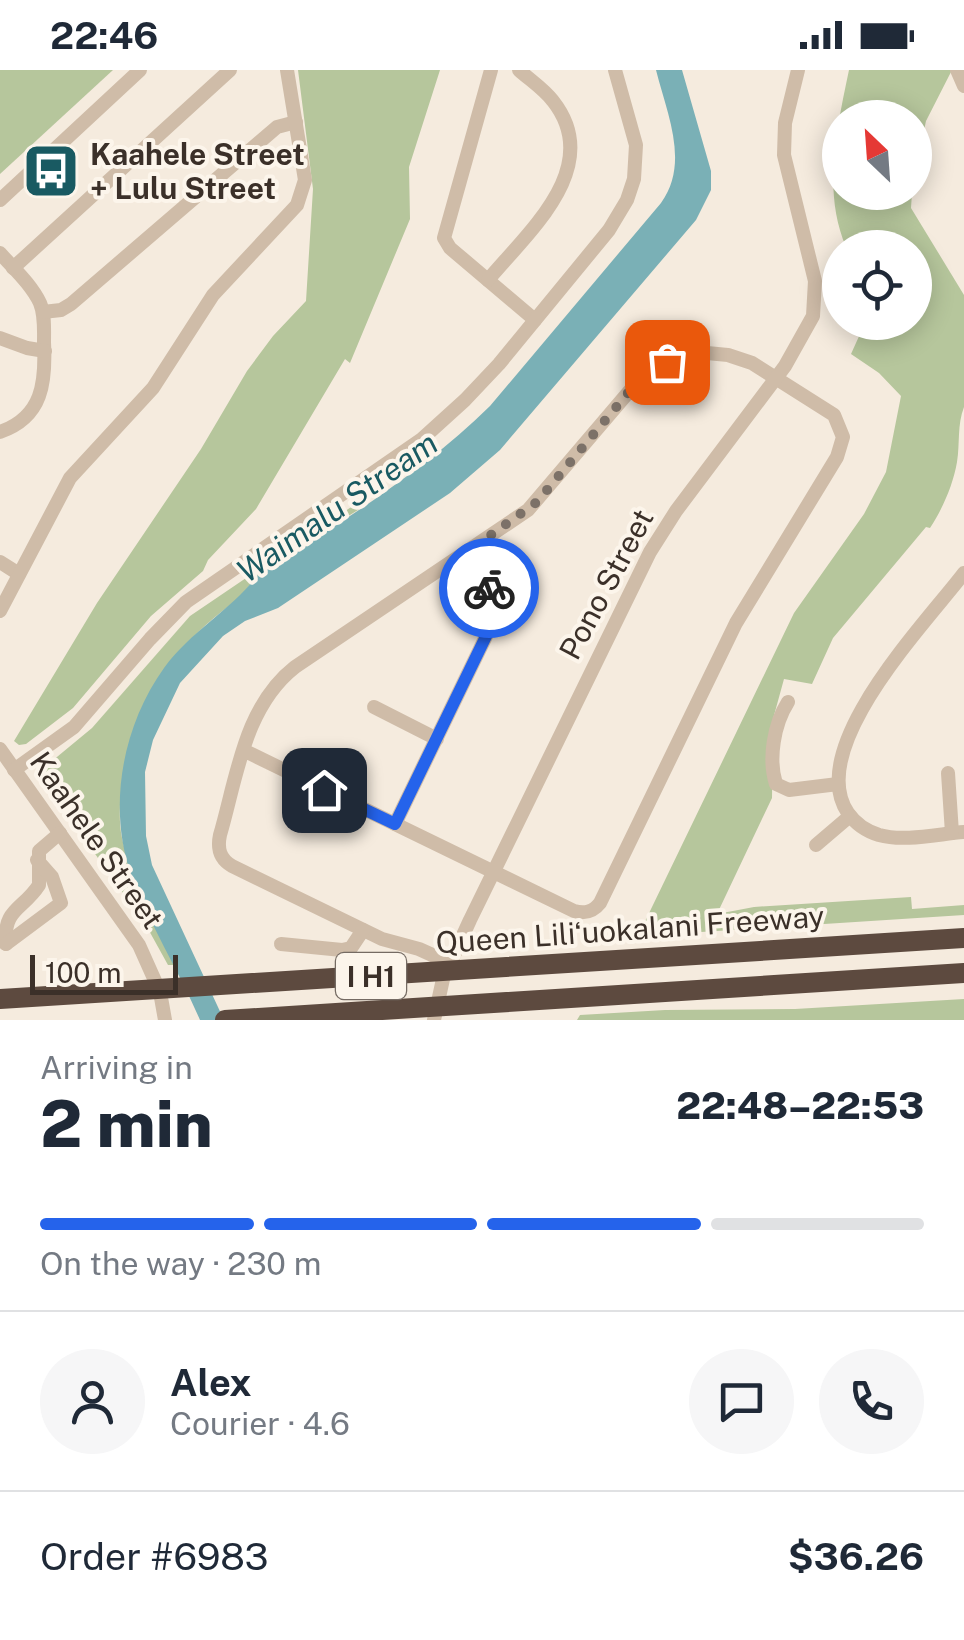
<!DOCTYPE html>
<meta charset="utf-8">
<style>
body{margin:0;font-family:"Public Sans",sans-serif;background:#f6f6f7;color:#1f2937;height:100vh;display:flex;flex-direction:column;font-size:38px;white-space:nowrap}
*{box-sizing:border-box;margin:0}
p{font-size:32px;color:#747a83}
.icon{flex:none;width:55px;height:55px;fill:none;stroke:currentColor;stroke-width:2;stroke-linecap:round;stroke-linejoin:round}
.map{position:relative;height:950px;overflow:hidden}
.details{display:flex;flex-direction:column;background:#fff;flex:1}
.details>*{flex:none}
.needle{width:65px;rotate:335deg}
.fabs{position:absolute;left:822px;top:30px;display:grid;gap:20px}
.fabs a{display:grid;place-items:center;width:110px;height:110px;border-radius:50%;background:#fff;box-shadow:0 5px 25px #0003;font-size:50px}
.scale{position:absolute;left:30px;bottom:25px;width:148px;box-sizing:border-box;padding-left:10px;border:5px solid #3b3029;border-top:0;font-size:28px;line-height:35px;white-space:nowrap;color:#3b3029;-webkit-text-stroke:8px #fcf5eb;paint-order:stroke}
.pin{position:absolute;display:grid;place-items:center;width:85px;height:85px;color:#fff;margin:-42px;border-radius:20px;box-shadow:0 5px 15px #0006}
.courier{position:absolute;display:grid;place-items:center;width:100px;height:100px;margin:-50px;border:8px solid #2563eb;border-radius:50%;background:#fff;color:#222;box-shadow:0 2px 12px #0007}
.head em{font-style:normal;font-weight:800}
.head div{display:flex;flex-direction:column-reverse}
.head{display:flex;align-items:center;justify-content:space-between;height:170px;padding:0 40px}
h1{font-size:65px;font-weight:800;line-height:75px}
.bar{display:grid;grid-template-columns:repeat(4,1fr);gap:15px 10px;align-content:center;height:120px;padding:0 40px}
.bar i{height:12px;border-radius:8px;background:#e0e1e3}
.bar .active{background:#2563eb}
.bar p{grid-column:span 4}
.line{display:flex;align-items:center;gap:25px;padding:0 40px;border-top:2px solid #e0e1e3}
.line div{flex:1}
.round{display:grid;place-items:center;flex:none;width:105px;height:105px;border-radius:52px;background:#f6f6f7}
.status{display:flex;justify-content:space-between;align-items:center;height:70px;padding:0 50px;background:#fff;direction:ltr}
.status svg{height:28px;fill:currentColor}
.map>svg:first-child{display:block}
.green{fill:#b6c69c}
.water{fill:#7ab0b6}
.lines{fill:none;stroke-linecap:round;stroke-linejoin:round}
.minor{stroke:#cfbca8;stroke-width:14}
.highway{stroke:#5d4a3f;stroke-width:20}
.done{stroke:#7c7168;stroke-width:10;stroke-dasharray:0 18}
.route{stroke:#2563eb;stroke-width:12}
.labels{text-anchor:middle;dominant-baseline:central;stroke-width:8;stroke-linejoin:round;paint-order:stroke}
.shield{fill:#fcf5eb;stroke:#756b63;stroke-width:2.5}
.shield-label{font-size:28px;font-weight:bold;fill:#3b3029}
.poi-label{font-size:30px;font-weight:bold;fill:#3b3029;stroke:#fcf5eb;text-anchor:start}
.street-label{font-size:30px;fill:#3b3029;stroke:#fcf5eb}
.water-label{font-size:32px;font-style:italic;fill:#195a62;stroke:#fcf5eb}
</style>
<div class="status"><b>22:46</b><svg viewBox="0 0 49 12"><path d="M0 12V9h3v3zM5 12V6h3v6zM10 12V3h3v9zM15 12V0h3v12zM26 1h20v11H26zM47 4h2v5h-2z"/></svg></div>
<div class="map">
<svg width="964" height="950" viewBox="0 0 964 950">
<rect width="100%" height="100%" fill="#f5ebde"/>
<g class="green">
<polygon points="0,0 113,0 0,104"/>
<polygon points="298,0 440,0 409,97 410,149 350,293 345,289 256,439 208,490 203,501 151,546 73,638 26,674 19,675 14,671 97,533 201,379 247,301 273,266 306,231 313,119"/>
<path d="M849,0H952L926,51L915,102V48H840V122L912,123L911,138L964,225V337C957,355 960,373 957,392C953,415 943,438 930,458L926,457L833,568L812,614L784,609L773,649L772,728L717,844L754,837L911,827L912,839L964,835V845L638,866L794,543L864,444L886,402L901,326L879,303L851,284L865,253L915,252V178L846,177C822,121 837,58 849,0Z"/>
<path d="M366,427L369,433C333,456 294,478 260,504C250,512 245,524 234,532C176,575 131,632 123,707C120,726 118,749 122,768C132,814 154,854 176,895H168L147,857L44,712L40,701L92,658L190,546Z"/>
<polygon points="964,929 964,950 577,950 580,945 665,940 795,939"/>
</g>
<path class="water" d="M656,0H682L711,101V120L696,150L500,380L450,423L278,538L245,551L223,566L180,613L153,670L145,702L146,766L152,795L224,950H200C179,901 149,854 131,804C107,736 123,655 164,598C191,561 230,541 257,506C338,454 421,404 490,336L661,133C690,93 667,44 656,0Z"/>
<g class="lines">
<g class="minor">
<polyline points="491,0 444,168 450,178 535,250"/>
<polyline points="957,0 964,16"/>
<polyline points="0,130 140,0"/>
<path d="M0,183C13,198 31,214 40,233C45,245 44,259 44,272C46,312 43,347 0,362"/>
<polyline points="13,198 230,0"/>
<path d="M488,210C528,162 605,97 553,31C544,19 530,10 519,0"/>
<polyline points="43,242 61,240 71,234 277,57 296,52"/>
<polyline points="0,268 27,278 45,281"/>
<polyline points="0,492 19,504"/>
<path d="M964,503C926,553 804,678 848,743C855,753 866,761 879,765C904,772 938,764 964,762"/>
<polyline points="0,541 70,408 153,318 213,225 297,135 305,110 287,0"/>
<path d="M788,632C774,654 768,689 776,714L789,720L838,714"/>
<polyline points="374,637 437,669"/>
<polyline points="0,679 139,875 160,922 165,950"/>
<path d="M245,681L574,841C585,844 593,842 600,833L736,553L837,387L843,367L834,345L752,293L728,285L707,283L667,292L638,311L528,440L295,597C244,637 237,707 220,765C217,779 220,789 232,796L382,869L419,879L450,893"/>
<polyline points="14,700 74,657 150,569 186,532 422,369 465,330 499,294 609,160 627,130 634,109 636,75 615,0"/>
<polyline points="948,703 952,763"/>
<path d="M395,754L492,554C498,524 482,506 467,482"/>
<polyline points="816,775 850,746"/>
<path d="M6,874C3,838 23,840 39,815V781L60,763"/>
<polyline points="6,874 61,833 52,807 37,790"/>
<polyline points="281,874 342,880 351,878 363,860"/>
<polyline points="434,950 443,909 470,850 650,482 676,441 785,296 813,246 815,211 784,85 785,53 798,0"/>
</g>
<g class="highway">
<polyline points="0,929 964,868"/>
<polyline points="225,950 964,903"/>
</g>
</g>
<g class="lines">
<polyline class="done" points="489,518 467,482 537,432 638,311 667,292"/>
<polyline class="route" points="324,720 395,754 492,554 494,534 489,518"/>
</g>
<defs>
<g id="bus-square" transform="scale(2.875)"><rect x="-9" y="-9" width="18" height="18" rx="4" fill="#195a62" stroke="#fcf5eb"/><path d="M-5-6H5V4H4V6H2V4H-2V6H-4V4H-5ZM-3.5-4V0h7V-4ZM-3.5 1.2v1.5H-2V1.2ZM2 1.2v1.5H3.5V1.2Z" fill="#fff"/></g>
</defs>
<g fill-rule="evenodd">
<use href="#bus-square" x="51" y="101"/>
</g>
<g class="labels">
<rect class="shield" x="336" y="883" width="70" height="46" rx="8"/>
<g class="shield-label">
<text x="371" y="906">I H1</text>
</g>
<g class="poi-label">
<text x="90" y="84">Kaahele Street<tspan x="90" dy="34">+ Lulu Street</tspan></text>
</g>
<g class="street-label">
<text transform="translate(606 514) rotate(-62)">Pono Street</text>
<text transform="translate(97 770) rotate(55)">Kaahele Street</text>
<text transform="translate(630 859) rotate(-4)">Queen Liliʻuokalani Freeway</text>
</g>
<g class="water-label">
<text transform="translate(337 437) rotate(-35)">Waimalu Stream</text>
</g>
</g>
</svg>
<div class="fabs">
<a><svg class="needle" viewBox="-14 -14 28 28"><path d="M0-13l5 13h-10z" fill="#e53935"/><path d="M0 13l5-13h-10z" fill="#747a83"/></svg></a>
<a><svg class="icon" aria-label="locate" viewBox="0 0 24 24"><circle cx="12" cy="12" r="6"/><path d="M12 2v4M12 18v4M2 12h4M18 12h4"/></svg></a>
</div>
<div class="scale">100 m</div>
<div class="pin" style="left:667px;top:292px;background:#ea580c"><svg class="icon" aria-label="bag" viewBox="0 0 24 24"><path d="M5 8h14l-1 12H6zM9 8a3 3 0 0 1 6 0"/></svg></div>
<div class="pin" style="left:324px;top:720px;background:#1f2937"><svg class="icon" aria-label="home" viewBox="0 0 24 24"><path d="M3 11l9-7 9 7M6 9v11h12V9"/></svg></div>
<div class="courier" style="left:489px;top:518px"><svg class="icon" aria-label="bike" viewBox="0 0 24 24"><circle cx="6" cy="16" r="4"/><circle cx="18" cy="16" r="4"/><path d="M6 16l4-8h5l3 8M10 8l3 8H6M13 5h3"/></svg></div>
</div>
<section class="details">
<div class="head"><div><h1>2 min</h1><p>Arriving in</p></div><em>22:48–22:53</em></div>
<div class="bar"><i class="active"></i><i class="active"></i><i class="active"></i><i></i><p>On the way · 230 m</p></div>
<div class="line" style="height:180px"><a class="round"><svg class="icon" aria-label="person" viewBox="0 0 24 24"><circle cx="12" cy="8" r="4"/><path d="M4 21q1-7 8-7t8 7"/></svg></a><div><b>Alex</b><p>Courier · 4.6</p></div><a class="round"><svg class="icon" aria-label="chat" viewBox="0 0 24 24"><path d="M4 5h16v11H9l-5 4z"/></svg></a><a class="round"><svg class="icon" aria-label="phone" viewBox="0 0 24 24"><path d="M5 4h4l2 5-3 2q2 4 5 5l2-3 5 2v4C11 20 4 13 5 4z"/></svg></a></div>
<div class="line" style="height:130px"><div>Order #6983</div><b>$36.26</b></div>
</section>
